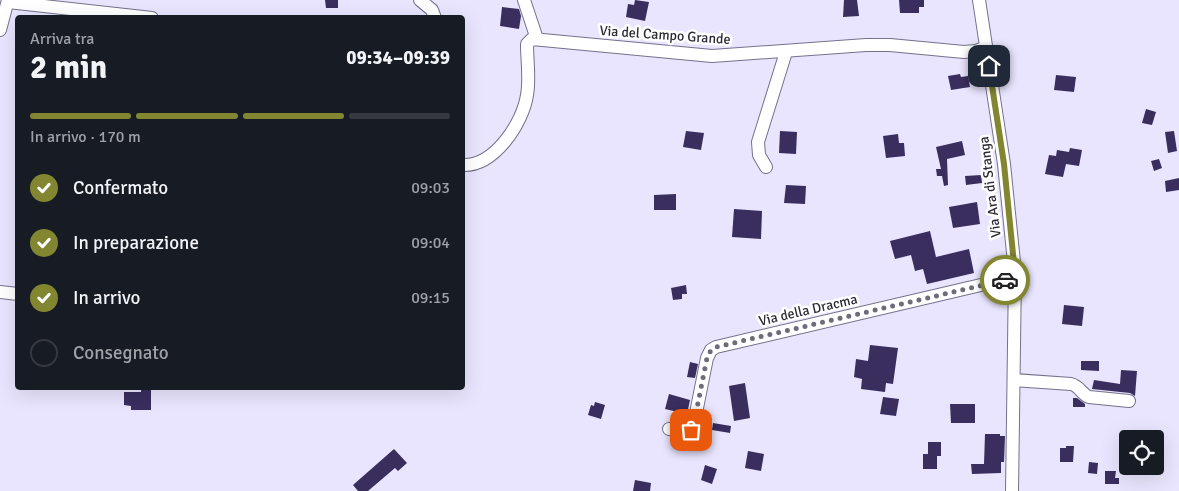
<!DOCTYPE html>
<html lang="it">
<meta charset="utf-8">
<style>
body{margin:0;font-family:Signika,sans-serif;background:#20242c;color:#f1f3f6;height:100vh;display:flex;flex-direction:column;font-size:19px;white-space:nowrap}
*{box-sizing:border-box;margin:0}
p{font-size:16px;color:#9ea1a6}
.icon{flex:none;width:28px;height:28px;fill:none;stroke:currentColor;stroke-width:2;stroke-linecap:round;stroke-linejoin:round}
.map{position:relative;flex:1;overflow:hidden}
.side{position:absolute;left:15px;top:15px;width:450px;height:375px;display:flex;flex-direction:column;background:#171b24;border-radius:5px;box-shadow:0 5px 20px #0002}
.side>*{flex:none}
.fabs{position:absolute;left:1119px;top:430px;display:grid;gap:10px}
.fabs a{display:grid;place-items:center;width:45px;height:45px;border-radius:5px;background:#171b24;box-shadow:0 5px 20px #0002;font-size:25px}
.pin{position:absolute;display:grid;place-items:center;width:42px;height:42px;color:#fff;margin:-21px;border-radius:10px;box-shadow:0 2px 8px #0006}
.courier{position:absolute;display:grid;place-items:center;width:50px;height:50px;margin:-25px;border:4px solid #828631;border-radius:50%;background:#fff;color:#222;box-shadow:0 1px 6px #0007}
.head em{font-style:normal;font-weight:700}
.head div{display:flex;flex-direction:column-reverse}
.head{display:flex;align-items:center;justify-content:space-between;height:85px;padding:0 15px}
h1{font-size:32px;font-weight:700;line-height:38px}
.bar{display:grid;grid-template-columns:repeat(4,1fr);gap:8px 5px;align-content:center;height:60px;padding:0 15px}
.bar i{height:6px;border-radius:4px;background:#363941}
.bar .active{background:#828631}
.bar p{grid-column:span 4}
ol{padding:0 15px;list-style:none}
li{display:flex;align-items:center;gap:15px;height:55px}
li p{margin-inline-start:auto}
li .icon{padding:5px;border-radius:50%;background:#828631;color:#fff;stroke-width:4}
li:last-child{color:#9ea1a6}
li i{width:28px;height:28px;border:2px solid #363941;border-radius:50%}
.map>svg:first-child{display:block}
.building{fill:#392e5e}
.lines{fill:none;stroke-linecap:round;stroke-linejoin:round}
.minor-casing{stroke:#75718c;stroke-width:14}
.minor{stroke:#fff;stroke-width:12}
.done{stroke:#6e6b7b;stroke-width:5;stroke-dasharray:0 9}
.route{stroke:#828631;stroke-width:6}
.labels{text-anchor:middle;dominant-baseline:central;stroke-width:5;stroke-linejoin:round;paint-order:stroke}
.street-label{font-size:14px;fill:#2c2a35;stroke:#fff}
</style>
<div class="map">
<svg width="1179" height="491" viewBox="0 0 1179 491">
<rect width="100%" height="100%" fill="#e9e5fe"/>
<g class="building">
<polygon points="325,0 338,0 338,8 326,8"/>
<polygon points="635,0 649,2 645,21 626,17 628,4 634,5"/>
<polygon points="844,0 857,0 859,16 843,17"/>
<polygon points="899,0 924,0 924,7 919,7 919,13 900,13"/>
<polygon points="502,7 519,9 521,16 519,29 500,26"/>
<polygon points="960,74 961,77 968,76 970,87 951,90 948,76"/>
<polygon points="1056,75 1076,77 1074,92 1054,90"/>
<polygon points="1146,109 1156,112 1152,125 1142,123"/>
<polygon points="686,131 704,133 701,150 683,147"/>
<polygon points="780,131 797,132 796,154 779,153"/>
<polygon points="1174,131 1177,151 1168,153 1165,132"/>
<polygon points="898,134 899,143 904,143 905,156 886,158 883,136"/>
<polygon points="962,141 965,155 947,159 948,185 944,186 942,176 937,176 936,169 941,169 936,147"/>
<polygon points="1070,148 1082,150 1079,166 1066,164 1063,177 1045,174 1049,155 1056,156 1057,150 1069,152"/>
<polygon points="1159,159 1162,168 1154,171 1151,161"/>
<polygon points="981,175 982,183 966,185 965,176"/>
<polygon points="1179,178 1179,190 1166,192 1165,181"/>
<polygon points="786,185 806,186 805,204 784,203"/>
<polygon points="676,194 676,210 654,210 654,195"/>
<polygon points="977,202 980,224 953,228 949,207"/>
<polygon points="734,209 762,211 761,239 732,237"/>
<polygon points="930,231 936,257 969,249 974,273 927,284 923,269 915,271 911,255 895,259 890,241"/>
<polygon points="686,285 687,294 682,294 682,299 673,300 671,288"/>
<polygon points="1064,305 1084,307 1082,326 1062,324"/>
<polygon points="870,345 898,348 893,384 886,383 885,392 861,389 862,379 854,377 856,359 868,361"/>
<polygon points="1081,361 1099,361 1099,371 1081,370"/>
<polygon points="690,362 698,364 695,378 687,377"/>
<polygon points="1121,370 1137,371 1135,396 1130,393 1092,389 1094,380 1120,384"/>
<polygon points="745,383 750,418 734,421 729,386"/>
<polygon points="141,389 151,389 151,410 131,410 131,406 124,405 124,392 141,392"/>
<polygon points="669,394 690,400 687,414 665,409"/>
<polygon points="883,397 899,399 896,416 880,414"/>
<polygon points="1073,398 1077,398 1085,404 1085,407 1073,407"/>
<polygon points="595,402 605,405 601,419 588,415 591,405 594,406"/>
<polygon points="950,404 975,404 975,423 951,423"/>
<polygon points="713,423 731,426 730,433 712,430"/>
<polygon points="985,434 1000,434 1000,436 1005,436 1004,462 1001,462 1001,473 972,474 971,464 984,464"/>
<polygon points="928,442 941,442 941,456 937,456 937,469 923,469 923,454 928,454"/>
<polygon points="1066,446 1074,446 1073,462 1060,462 1060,448 1066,448"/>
<polygon points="394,449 407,463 398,471 395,468 368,491 358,491 353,485"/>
<polygon points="748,451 764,454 761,471 745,468"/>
<polygon points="1089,462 1098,463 1097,474 1088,473"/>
<polygon points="705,465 717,469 712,484 701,480"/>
<polygon points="1135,466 1160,466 1160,473 1135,472"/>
<polygon points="1105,471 1116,471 1115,478 1119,478 1119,484 1105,484"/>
<polygon points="635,480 651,483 650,491 633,491"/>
</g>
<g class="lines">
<g class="minor-casing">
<g id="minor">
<polyline points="420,0 432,10 435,18"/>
<polyline points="524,0 537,39"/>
<polyline points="979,0 1004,164 1015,272 1012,491"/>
<polyline points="8,2 152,18"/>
<polyline points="0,30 8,0"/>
<path d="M462,165C494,167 523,123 527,95C530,79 527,61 527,44L532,39L712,56L866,45H890L964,52L976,51L986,47"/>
<polyline points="766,167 759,155 758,142 786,52"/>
<polyline points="0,292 18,294"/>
<path d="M1014,380L1071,384C1080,386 1081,394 1089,397L1129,401"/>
<polyline points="669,429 687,431 693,428 707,358 711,350 716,347 1015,277"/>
</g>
</g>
<use href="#minor" class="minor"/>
</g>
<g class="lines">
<polyline class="done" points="691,430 694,423 707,358 711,350 716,347 1005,280"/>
<polyline class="route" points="989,66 1004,164 1014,264 1015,277 1005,280"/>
</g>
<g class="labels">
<g class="street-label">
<text transform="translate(665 35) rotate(4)">Via del Campo Grande</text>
<text transform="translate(990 187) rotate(-97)">Via Ara di Stanga</text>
<text transform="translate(808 310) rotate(-13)">Via della Dracma</text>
</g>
</g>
</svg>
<div class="fabs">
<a><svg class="icon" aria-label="locate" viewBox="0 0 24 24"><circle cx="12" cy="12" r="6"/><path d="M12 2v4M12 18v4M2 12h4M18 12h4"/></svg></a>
</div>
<div class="pin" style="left:691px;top:430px;background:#ea580c"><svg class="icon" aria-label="bag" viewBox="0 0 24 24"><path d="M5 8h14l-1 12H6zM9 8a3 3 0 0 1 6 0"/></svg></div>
<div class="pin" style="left:989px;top:66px;background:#1f2937"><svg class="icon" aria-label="home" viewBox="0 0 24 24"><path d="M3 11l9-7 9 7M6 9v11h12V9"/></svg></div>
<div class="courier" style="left:1005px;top:280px"><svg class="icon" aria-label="car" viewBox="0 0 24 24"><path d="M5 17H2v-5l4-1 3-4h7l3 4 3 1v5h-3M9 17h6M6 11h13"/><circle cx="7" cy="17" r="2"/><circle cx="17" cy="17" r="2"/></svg></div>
<section class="side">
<div class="head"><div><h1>2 min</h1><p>Arriva tra</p></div><em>09:34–09:39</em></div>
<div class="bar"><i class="active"></i><i class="active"></i><i class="active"></i><i></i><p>In arrivo · 170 m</p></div>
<ol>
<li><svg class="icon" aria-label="check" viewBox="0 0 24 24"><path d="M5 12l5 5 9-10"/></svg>Confermato<p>09:03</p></li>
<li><svg class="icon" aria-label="check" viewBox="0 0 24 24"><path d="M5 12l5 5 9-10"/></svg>In preparazione<p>09:04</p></li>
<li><svg class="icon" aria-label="check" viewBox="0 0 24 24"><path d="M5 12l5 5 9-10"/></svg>In arrivo<p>09:15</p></li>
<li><i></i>Consegnato</li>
</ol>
</section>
</div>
